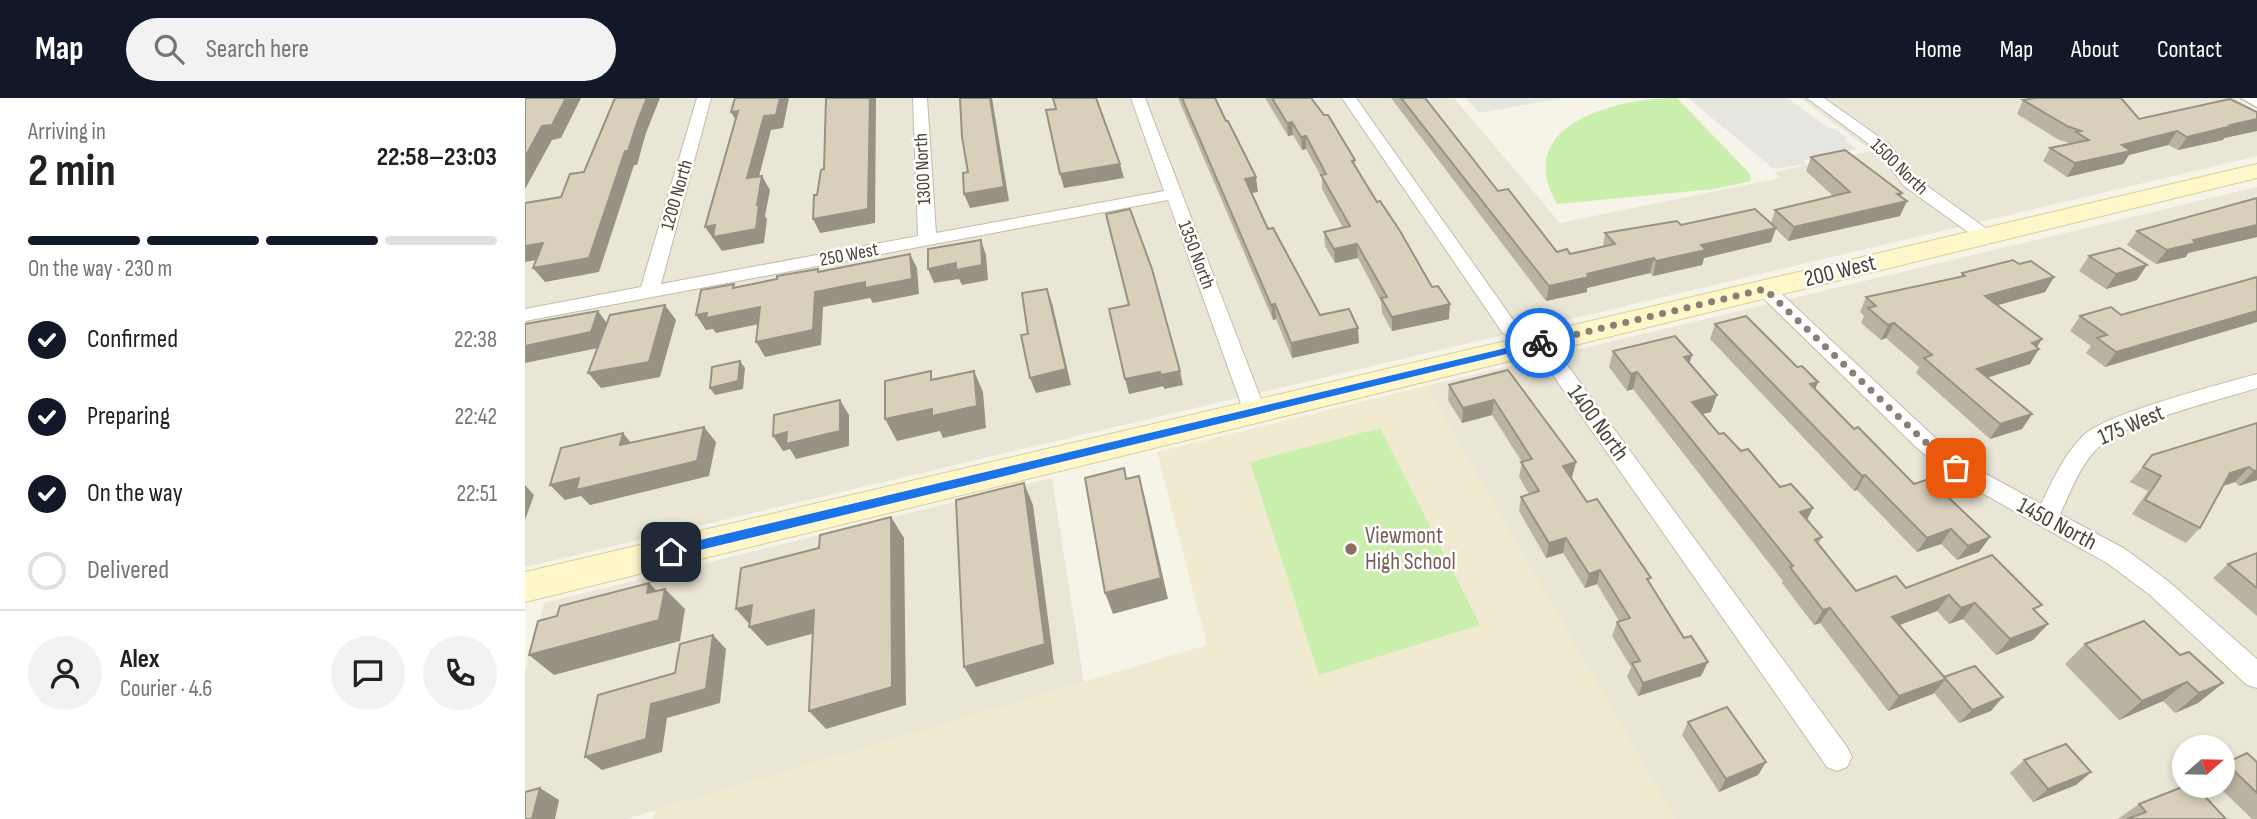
<!DOCTYPE html>
<meta charset="utf-8">
<style>
body{margin:0;font-family:"Sofia Sans Condensed",sans-serif;background:#f2f2f2;color:#202124;height:100vh;display:flex;flex-direction:column;font-size:26px;white-space:nowrap}
*{box-sizing:border-box;margin:0}
p{font-size:23px;color:#757577}
.icon{flex:none;width:38px;height:38px;fill:none;stroke:currentColor;stroke-width:2;stroke-linecap:round;stroke-linejoin:round}
.map{position:relative;flex:1;overflow:hidden}
.sheet{display:flex;flex-direction:column;background:#fff;width:525px}
.sheet>*{flex:none}
.needle{width:46px;rotate:70deg}
.fabs{position:absolute;left:1647px;top:637px;display:grid;gap:14px}
.fabs a{display:grid;place-items:center;width:63px;height:63px;border-radius:50%;background:#fff;box-shadow:0 4px 10px #0003;font-size:35px}
.pin{position:absolute;display:grid;place-items:center;width:60px;height:60px;color:#fff;margin:-30px;border-radius:14px;box-shadow:0 4px 10px #0006}
.courier{position:absolute;display:grid;place-items:center;width:70px;height:70px;margin:-35px;border:5px solid #1a73e8;border-radius:50%;background:#fff;color:#222;box-shadow:0 2px 9px #0007}
.summary em{font-style:normal;font-weight:700}
.summary div{display:flex;flex-direction:column-reverse}
.summary{display:flex;align-items:center;justify-content:space-between;height:119px;padding:0 28px}
h1{font-size:46px;font-weight:700;line-height:52px}
.bar{display:grid;grid-template-columns:repeat(4,1fr);gap:10px 7px;align-content:center;height:84px;padding:0 28px}
.bar i{height:9px;border-radius:5px;background:#e0e0e0}
.bar .on{background:#111827}
.bar p{grid-column:span 4}
.line{display:flex;align-items:center;gap:18px;padding:0 28px;border-top:2px solid #e0e0e0}
.line div{flex:1}
.round{display:grid;place-items:center;flex:none;width:74px;height:74px;border-radius:37px;background:#f2f2f2}
ol{padding:0 28px;list-style:none}
li{display:flex;align-items:center;gap:21px;height:77px}
li p{margin-inline-start:auto}
li .icon{padding:7px;border-radius:50%;background:#111827;color:#fff;stroke-width:4}
li:last-child{color:#757577}
li i{width:38px;height:38px;border:4px solid #e0e0e0;border-radius:50%}
header{display:flex;align-items:center;gap:42px;box-sizing:border-box;height:98px;padding:0 35px;background:#111827;color:#fff}
header strong{font-size:33px}
nav{display:flex;gap:38px;margin-inline-start:auto;font-size:24px}
.search{width:490px;height:63px;background:#f2f2f2;display:flex;align-items:center;gap:18px;box-sizing:border-box;padding:0 24px;border-radius:38px;color:#757577;font-size:26px}
main{display:flex;flex:1;min-height:0}
.map>svg:first-child{display:block}
.residential{fill:#eae6d5;fill-rule:evenodd}
.education{fill:#f0ead0}
.green{fill:#caeeac}
.parking{fill:#e7e5e0}
.lines{fill:none;stroke-linecap:round;stroke-linejoin:round}
.minor-casing{stroke:#c2bca9;stroke-width:2}
.tertiary-casing{stroke:#c2bca9;stroke-width:3}
.secondary-casing{stroke:#dace93;stroke-width:2}
.minor{fill:#fff;fill-rule:evenodd}
.tertiary{fill:#fff;fill-rule:evenodd}
.secondary{fill:#fff7c9;fill-rule:evenodd}
.wall{fill:#bbb3a2}
.shaded-wall{fill:#989284}
.building{fill:#d9d0bc;stroke:#989284;stroke-width:2}
.route{fill:#1a73e8}
.done{stroke:#868174;stroke-width:7;stroke-dasharray:0 12.6}
.education-dot{fill:#8d6e63;stroke:#fff;stroke-width:2.5}
.labels{text-anchor:middle;dominant-baseline:central;stroke-width:5;stroke-linejoin:round;paint-order:stroke}
.far-street-label{font-size:19px;fill:#4a4435;stroke:#fff}
.street-label{font-size:23px;fill:#4a4435;stroke:#fff}
.education-label{font-size:23px;fill:#785e54;stroke:#fff;text-anchor:start}
</style>
<header>
<strong>Map</strong>
<div class="search"><svg class="icon" aria-label="search" viewBox="0 0 24 24"><circle cx="10" cy="10" r="6"/><path d="M15 15l6 6"/></svg>Search here</div>
<nav><a>Home</a><a>Map</a><a>About</a><a>Contact</a></nav>
</header>
<main>
<section class="sheet">
<div class="summary"><div><h1>2 min</h1><p>Arriving in</p></div><em>22:58–23:03</em></div>
<div class="bar"><i class="on"></i><i class="on"></i><i class="on"></i><i></i><p>On the way · 230 m</p></div>
<ol>
<li><svg class="icon" aria-label="check" viewBox="0 0 24 24"><path d="M5 12l5 5 9-10"/></svg>Confirmed<p>22:38</p></li>
<li><svg class="icon" aria-label="check" viewBox="0 0 24 24"><path d="M5 12l5 5 9-10"/></svg>Preparing<p>22:42</p></li>
<li><svg class="icon" aria-label="check" viewBox="0 0 24 24"><path d="M5 12l5 5 9-10"/></svg>On the way<p>22:51</p></li>
<li><i></i>Delivered</li>
</ol>
<div class="line" style="height:126px"><a class="round"><svg class="icon" aria-label="person" viewBox="0 0 24 24"><circle cx="12" cy="8" r="4"/><path d="M4 21q1-7 8-7t8 7"/></svg></a><div><b>Alex</b><p>Courier · 4.6</p></div><a class="round"><svg class="icon" aria-label="chat" viewBox="0 0 24 24"><path d="M4 5h16v11H9l-5 4z"/></svg></a><a class="round"><svg class="icon" aria-label="phone" viewBox="0 0 24 24"><path d="M5 4h4l2 5-3 2q2 4 5 5l2-3 5 2v4C11 20 4 13 5 4z"/></svg></a></div>
</section>
<div class="map">
<svg width="1732" height="721" viewBox="0 0 1732 721">
<rect width="100%" height="100%" fill="#f6f3e8"/>
<g class="residential">
<polygon points="0,0 929,0 1035,125 1255,80 1250,74 1347,53 1275,0 1709,0 1732,13 1732,58 0,469"/>
<path d="M1732,89V721H1150L901,288ZM1659,649H1698V688H1659Z"/>
<polygon points="527,380 559,585 101,721 0,721 0,573 19,505"/>
</g>
<polygon class="education" points="901,288 1150,721 128,721 130,712 682,547 632,354"/>
<g class="green">
<path d="M1152,0L1225,76L1226,83L1189,91L1032,106C985,25 1094,0 1152,0Z"/>
<polygon points="855,330 955,527 794,577 725,364"/>
</g>
<g class="parking">
<polygon points="941,0 1038,0 954,15"/>
<polygon points="1163,0 1262,0 1303,30 1310,31 1323,40 1320,42 1332,51 1278,63 1281,66 1249,71"/>
</g>
<g class="lines">
<g class="minor-casing">
<g id="minor">
<polygon points="172,0 186,0 136,186 393,138 388,0 402,0 411,135 639,93 606,0 620,0 741,314 738,319 730,322 722,319 719,314 643,102 0,223 0,211 116,189"/>
<polygon points="817,0 831,0 991,226 1037,260 1322,649 1327,659 1322,669 1312,673 1302,669 1023,270 977,234"/>
<polygon points="1282,0 1299,0 1364,46 1391,80 1466,134 1469,138 1466,142 1454,142 1379,88 1352,52"/>
<path d="M1240,185L1247,187L1406,336L1439,364L1516,406C1528,382 1539,356 1559,337C1583,315 1696,286 1732,276V290C1694,302 1604,324 1576,347C1556,364 1546,393 1535,416L1600,451L1643,483L1732,561V590L1722,587L1625,497L1582,465L1423,376L1390,348L1233,195L1231,191L1233,187Z"/>
</g>
</g>
<g class="tertiary-casing">
<polygon id="tertiary" points="1716,0 1732,0 1732,9"/>
</g>
<g class="secondary-casing">
<polygon id="secondary" points="1732,66 1732,80 0,504 0,474"/>
</g>
<use href="#minor" class="minor"/>
<use href="#tertiary" class="tertiary"/>
<use href="#secondary" class="secondary"/>
</g>
<g class="wall">
<polygon points="653,0 690,0 733,94 727,95 743,131 795,217 834,245 767,260 751,221 748,222"/>
<polygon points="740,0 786,0 830,62 830,68 924,221 867,233 857,215 856,204 833,160 810,165 800,148 799,134 818,130 797,91 797,80 781,51 777,52 768,37 763,38"/>
<polygon points="866,0 900,0 973,93 1032,154 1045,156 1078,148 1080,135 1156,127 1246,125 1250,112 1308,98 1281,73 1286,59 1376,99 1375,118 1263,143 1251,131 1246,144 1179,160 1177,167 1128,178 1125,175 1062,190 1062,194 1021,203"/>
<polygon points="1498,2 1614,21 1732,33 1699,40 1698,42 1653,52 1643,47 1604,57 1598,66 1542,79 1518,63 1525,50 1545,45 1534,42 1492,16"/>
<polygon points="1732,100 1732,139 1663,155 1661,159 1631,166 1602,147 1612,133"/>
<polygon points="1564,158 1612,182 1581,191 1554,173"/>
<polygon points="1494,166 1529,179 1520,194 1472,207 1517,241 1512,249 1505,266 1463,279 1507,316 1497,331 1465,341 1391,275 1394,269 1361,240 1356,242 1336,225 1339,218 1335,214 1341,199 1435,179 1437,175"/>
<polygon points="1732,179 1580,269 1561,255 1566,248 1545,233 1555,218 1596,217"/>
<polygon points="1190,226 1272,269 1293,284 1290,291 1329,331 1389,386 1465,439 1454,454 1432,462 1416,446 1392,454 1332,392 1329,393 1185,241"/>
<polygon points="1088,253 1164,266 1186,314 1177,316 1194,336 1216,353 1282,422 1297,439 1293,446 1331,493 1381,490 1467,457 1511,514 1523,526 1508,542 1471,557 1438,521 1424,526 1412,513 1374,527 1419,579 1466,613 1434,625 1409,595 1363,613 1295,525 1289,527 1257,485 1258,483 1108,291 1102,293 1084,269"/>
<polygon points="983,272 1051,364 1047,379 1046,380 1062,404 1125,485 1176,578 1113,598 1102,579 1106,569 1087,538 1092,524 1094,523 1072,486 1060,490 1038,455 1021,460 994,413 996,399 1004,396 994,379 997,364 967,317 937,325 923,302 924,287"/>
<polygon points="1732,325 1732,382 1714,388 1710,384 1698,388 1675,430 1661,445 1607,416 1623,393 1605,384 1627,357"/>
<polygon points="1732,455 1732,518 1688,480 1703,466"/>
<polygon points="1560,546 1655,557 1698,585 1673,605 1650,615 1638,603 1594,622 1540,566"/>
<polygon points="1163,624 1241,664 1233,677 1194,694 1157,637"/>
<polygon points="1499,662 1566,674 1551,687 1508,704 1485,675"/>
<polygon points="1732,664 1732,721 1727,721 1693,688 1698,688 1698,667 1701,665"/>
<polygon points="1614,706 1701,721 1593,721"/>
</g>
<g class="shaded-wall">
<polygon points="41,0 56,0 36,40 27,42 0,91 0,59 17,28"/>
<polygon points="122,0 135,0 121,35 112,67 109,67 74,174 20,184 8,170 113,22"/>
<polygon points="255,0 264,0 258,30 246,32 230,94 222,80 239,18"/>
<polygon points="345,0 351,0 350,125 295,135 288,121"/>
<polygon points="465,0 467,0 484,103 445,110 439,96"/>
<polygon points="213,13 214,28 206,14"/>
<polygon points="1732,21 1732,33 1699,40 1698,42 1653,52 1662,39 1705,27"/>
<polygon points="767,24 768,37 763,38 762,25"/>
<polygon points="1652,33 1643,47 1604,57 1598,66 1542,79 1550,65 1597,47"/>
<polygon points="781,38 781,51 777,52 776,39"/>
<polygon points="595,66 599,80 539,90 535,76"/>
<polygon points="237,78 245,92 240,118 242,121 239,145 197,153 180,129 232,107"/>
<polygon points="731,79 733,94 722,95 720,81"/>
<polygon points="1377,95 1373,105 1382,103 1375,118 1263,143 1269,129"/>
<polygon points="1732,127 1732,139 1663,155 1661,159 1631,166 1642,152 1668,142"/>
<polygon points="1251,130 1246,144 1179,160 1177,167 1128,178 1131,163 1176,147"/>
<polygon points="456,142 461,157 463,182 437,187 434,181 409,185 403,171"/>
<polygon points="18,145 29,159 0,164 0,148"/>
<polygon points="832,146 833,160 810,165 809,151"/>
<polygon points="385,156 392,170 394,196 348,205 345,200 298,209 296,247 240,259 231,244 290,194"/>
<polygon points="1129,160 1125,175 1062,190 1062,194 1021,203 1024,188 1062,176"/>
<polygon points="1622,167 1612,182 1581,191 1591,176"/>
<polygon points="1529,179 1520,194 1452,213 1460,198"/>
<polygon points="522,191 527,205 546,287 511,295 505,280"/>
<polygon points="750,206 751,221 748,222 746,207"/>
<polygon points="925,206 924,221 867,233 867,219"/>
<polygon points="140,207 151,222 135,279 76,290 63,275"/>
<polygon points="235,209 244,224 191,235 188,231 181,232 171,217"/>
<polygon points="73,213 84,228 78,249 0,265 0,248"/>
<polygon points="1732,213 1732,224 1580,269 1591,254"/>
<polygon points="1369,225 1361,240 1356,242 1363,227"/>
<polygon points="833,230 834,245 767,260 766,245"/>
<polygon points="1517,241 1510,252 1514,251 1505,266 1443,286 1452,271 1507,245"/>
<polygon points="1167,257 1162,274 1159,259"/>
<polygon points="215,263 220,270 218,291 190,297 185,290"/>
<polygon points="449,273 458,294 461,330 418,340 415,333 372,343 360,321"/>
<polygon points="655,273 658,287 639,291 636,277"/>
<polygon points="635,274 639,288 604,296 600,281"/>
<polygon points="1112,274 1108,291 1102,293 1106,276"/>
<polygon points="1293,284 1287,299 1285,286"/>
<polygon points="1192,297 1186,314 1162,320 1167,304"/>
<polygon points="315,302 324,317 324,348 271,361 265,351 258,353 248,338"/>
<polygon points="969,302 967,317 937,325 938,310"/>
<polygon points="1507,316 1497,331 1465,341 1475,326"/>
<polygon points="179,329 191,344 184,378 65,407 56,398 40,402 25,387"/>
<polygon points="98,335 110,350 95,347"/>
<polygon points="1051,364 1047,379 1035,383 1038,368"/>
<polygon points="1724,369 1710,384 1691,390 1705,375"/>
<polygon points="1732,372 1732,382 1714,388 1729,373"/>
<polygon points="1340,377 1332,392 1329,393 1337,378"/>
<polygon points="614,378 620,400 643,501 588,516 580,495"/>
<polygon points="499,385 508,407 529,566 451,589 439,569"/>
<polygon points="0,387 9,397 0,422"/>
<polygon points="1288,410 1280,426 1275,414"/>
<polygon points="366,419 379,440 381,607 301,631 284,613"/>
<polygon points="1426,431 1416,446 1392,454 1402,440"/>
<polygon points="1465,439 1454,454 1432,462 1443,448"/>
<polygon points="1041,440 1038,455 1021,460 1024,445"/>
<polygon points="1075,472 1072,486 1060,490 1064,476"/>
<polygon points="124,485 139,500 140,491 160,511 155,543 29,577 4,557 122,495"/>
<polygon points="1424,497 1412,513 1356,534 1367,519"/>
<polygon points="1450,505 1438,521 1424,526 1436,510"/>
<polygon points="227,507 289,512 305,531 242,548 224,529 226,528 211,511"/>
<polygon points="1305,510 1295,525 1289,527 1298,512"/>
<polygon points="1523,526 1508,542 1471,557 1485,541"/>
<polygon points="188,537 201,551 195,605 142,620 137,654 77,672 60,659 126,606"/>
<polygon points="1183,564 1176,578 1113,598 1118,585"/>
<polygon points="1421,581 1408,596 1363,613 1374,598"/>
<polygon points="1662,584 1638,603 1594,622 1617,603"/>
<polygon points="1698,585 1673,605 1650,615 1674,595"/>
<polygon points="1478,599 1466,613 1434,625 1447,612"/>
<polygon points="1241,664 1233,677 1194,694 1201,681"/>
<polygon points="1566,674 1551,687 1508,704 1523,691"/>
<polygon points="15,690 34,702 30,721 7,721"/>
</g>
<g class="building">
<polygon points="0,0 41,0 27,27 17,28 0,59"/>
<polygon points="90,0 122,0 113,22 103,53 100,53 64,160 8,170 18,145 0,148 0,105 36,99 45,76 59,74"/>
<polygon points="210,0 255,0 251,17 239,18 222,80 237,78 232,107 234,107 231,131 188,139 190,127 180,129 213,13 206,14"/>
<polygon points="301,0 345,0 343,111 288,121 289,97 292,97 296,72 299,71"/>
<polygon points="435,0 465,0 479,89 439,96 438,75 443,74 437,39"/>
<polygon points="528,0 571,0 595,66 535,76 521,12 531,11"/>
<polygon points="657,0 690,0 701,23 703,23 731,79 720,81 743,131 748,130 795,217 824,211 833,230 766,245 750,206 746,207"/>
<polygon points="747,0 786,0 799,17 803,17 830,62 827,63 852,104 855,103 875,133 907,189 913,188 925,206 867,219 856,200 862,199 832,146 809,151 799,134 825,128 796,77 801,76 781,38 776,39 767,24 762,25"/>
<polygon points="876,0 900,0 973,93 983,91 1032,154 1042,151 1045,156 1090,146 1080,135 1152,123 1156,127 1230,111 1251,130 1176,147 1181,152 1131,163 1129,160 1062,176 1064,179 1024,188"/>
<polygon points="1511,0 1596,0 1614,21 1705,1 1732,14 1732,21 1705,27 1707,28 1662,39 1652,33 1597,47 1606,53 1550,65 1525,50 1564,42 1551,34 1556,33 1542,28 1498,2"/>
<polygon points="1320,52 1377,95 1372,96 1382,103 1269,129 1250,112 1325,94 1286,59"/>
<polygon points="1732,100 1732,127 1668,142 1671,145 1642,152 1612,133"/>
<polygon points="605,111 627,171 655,273 636,277 635,274 600,281 584,211 604,207 581,116"/>
<polygon points="456,142 457,167 431,172 431,165 403,171 403,151"/>
<polygon points="1595,150 1622,167 1591,176 1564,158"/>
<polygon points="385,156 387,181 340,190 340,184 290,194 288,232 231,244 235,209 181,220 182,215 171,217 176,192 209,186 208,190 252,181 252,178 293,171 293,174"/>
<polygon points="1488,162 1494,166 1506,163 1529,179 1460,198 1517,241 1507,245 1514,251 1452,271 1507,316 1475,326 1399,260 1407,257 1369,225 1363,227 1343,210 1351,208 1341,199 1440,178 1437,175"/>
<polygon points="1732,179 1732,213 1591,254 1572,240 1582,237 1555,218 1586,209 1596,217"/>
<polygon points="522,191 541,271 505,280 496,237 503,236 497,195"/>
<polygon points="140,207 124,264 63,275 85,217"/>
<polygon points="73,213 66,234 0,248 0,226"/>
<polygon points="1221,218 1272,269 1277,268 1293,284 1285,286 1329,331 1333,329 1389,386 1404,381 1465,439 1443,448 1426,431 1402,440 1340,377 1337,378 1190,226"/>
<polygon points="1150,238 1167,257 1159,259 1192,297 1167,304 1194,336 1199,335 1216,353 1223,351 1255,389 1266,386 1288,410 1275,414 1297,439 1290,442 1331,493 1371,478 1381,490 1467,457 1517,507 1508,511 1523,526 1485,541 1450,505 1436,510 1424,497 1367,519 1421,581 1374,598 1305,510 1298,512 1265,469 1268,468 1112,274 1106,276 1088,253"/>
<polygon points="215,263 213,283 185,290 187,269"/>
<polygon points="983,272 1051,364 1038,368 1062,404 1072,401 1126,480 1122,481 1159,540 1166,538 1183,564 1118,585 1107,565 1115,563 1092,524 1105,520 1075,472 1064,476 1041,440 1024,445 996,399 1014,393 996,364 1007,361 969,302 938,310 924,287"/>
<polygon points="406,273 406,282 449,273 452,308 407,318 407,311 360,321 360,283"/>
<polygon points="315,302 315,333 261,346 262,334 248,338 249,317"/>
<polygon points="1732,325 1732,372 1729,373 1724,369 1705,375 1675,430 1620,402 1636,378 1618,369 1627,357"/>
<polygon points="179,329 172,363 51,392 54,380 25,387 36,350 98,335 95,347"/>
<polygon points="599,370 601,381 614,378 636,480 580,495 560,380"/>
<polygon points="499,385 520,546 439,569 431,402"/>
<polygon points="366,419 367,589 284,613 289,512 224,529 227,507 211,511 216,470 294,450 295,437"/>
<polygon points="1732,455 1732,490 1703,466"/>
<polygon points="124,485 122,495 140,491 134,522 4,557 13,523 32,518 35,508"/>
<polygon points="1619,523 1655,557 1664,554 1698,585 1674,595 1662,584 1617,603 1560,546"/>
<polygon points="188,537 181,591 126,606 121,641 60,659 73,597 150,575 155,546"/>
<polygon points="1450,568 1478,599 1447,612 1419,579"/>
<polygon points="1202,609 1241,664 1201,681 1163,624"/>
<polygon points="1541,646 1566,674 1523,691 1499,662"/>
<polygon points="1722,655 1732,664 1732,695 1701,665"/>
<polygon points="1660,688 1670,688 1701,721 1602,721 1621,714 1614,706"/>
<polygon points="15,690 7,721 0,721 0,694"/>
</g>
<polygon class="route" points="1015,242 1020,245 1018,247 146,459 140,454 146,449"/>
<g class="lines">
<polyline class="done" points="1015,245 1240,191 1398,342 1431,370"/>
</g>
<circle class="education-dot" cx="826" cy="451" r="7"/>
<g class="labels">
<g class="far-street-label">
<text transform="translate(1374 69) rotate(44)">1500 North</text>
<text transform="translate(398 71) rotate(-93)">1300 North</text>
<text transform="translate(152 97) rotate(-74)">1200 North</text>
<text transform="translate(324 157) rotate(-11)">250 West</text>
<text transform="translate(671 157) rotate(69)">1350 North</text>
</g>
<g class="street-label">
<text transform="translate(1315 173) rotate(-14)">200 West</text>
<text transform="translate(1073 325) rotate(54)">1400 North</text>
<text transform="translate(1606 327) rotate(-23)">175 West</text>
<text transform="translate(1532 426) rotate(28)">1450 North</text>
</g>
<g class="education-label">
<text x="840" y="438">Viewmont<tspan x="840" dy="26">High School</tspan></text>
</g>
</g>
</svg>
<div class="fabs">
<a><svg class="needle" viewBox="-14 -14 28 28"><path d="M0-13l5 13h-10z" fill="#e53935"/><path d="M0 13l5-13h-10z" fill="#757577"/></svg></a>
</div>
<div class="pin" style="left:1431px;top:370px;background:#ea580c"><svg class="icon" aria-label="bag" viewBox="0 0 24 24"><path d="M5 8h14l-1 12H6zM9 8a3 3 0 0 1 6 0"/></svg></div>
<div class="pin" style="left:146px;top:454px;background:#1f2937"><svg class="icon" aria-label="home" viewBox="0 0 24 24"><path d="M3 11l9-7 9 7M6 9v11h12V9"/></svg></div>
<div class="courier" style="left:1015px;top:245px"><svg class="icon" aria-label="bike" viewBox="0 0 24 24"><circle cx="6" cy="16" r="4"/><circle cx="18" cy="16" r="4"/><path d="M6 16l4-8h5l3 8M10 8l3 8H6M13 5h3"/></svg></div>
</div>
</main>
